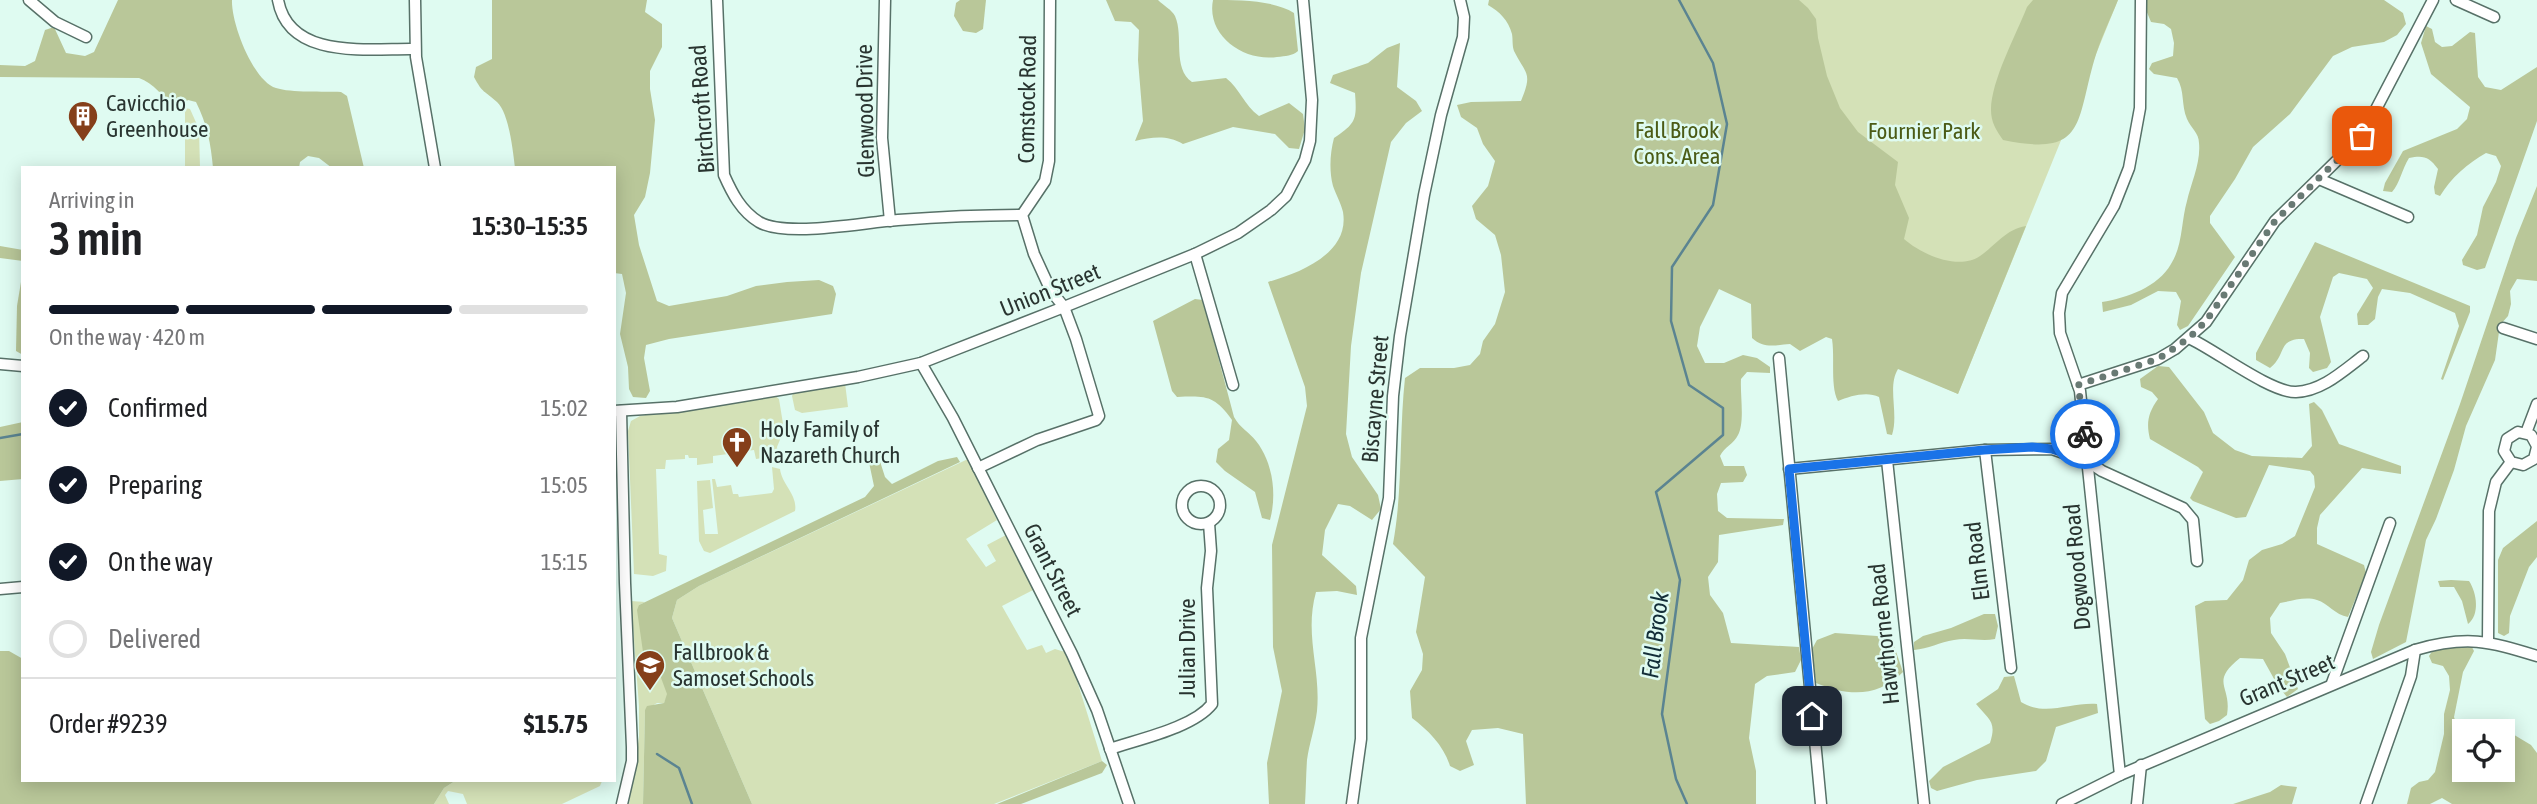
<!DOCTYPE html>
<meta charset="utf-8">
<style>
body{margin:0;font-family:"Asap Condensed",sans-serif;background:#f2f2f2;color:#202124;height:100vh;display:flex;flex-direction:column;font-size:26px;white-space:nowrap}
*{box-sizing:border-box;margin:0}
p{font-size:23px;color:#757577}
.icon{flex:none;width:38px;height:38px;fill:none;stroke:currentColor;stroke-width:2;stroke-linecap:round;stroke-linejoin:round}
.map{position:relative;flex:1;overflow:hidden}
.drawer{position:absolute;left:21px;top:166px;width:595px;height:616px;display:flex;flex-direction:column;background:#fff;border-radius:0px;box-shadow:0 4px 18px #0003}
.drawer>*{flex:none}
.tools{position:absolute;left:2452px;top:719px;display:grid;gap:14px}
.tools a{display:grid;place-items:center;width:63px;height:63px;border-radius:0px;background:#fff;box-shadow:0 4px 18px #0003;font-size:35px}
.pin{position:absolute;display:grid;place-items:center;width:60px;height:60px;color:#fff;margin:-30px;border-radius:14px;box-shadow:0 4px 10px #0006}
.courier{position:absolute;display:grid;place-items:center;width:70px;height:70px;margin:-35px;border:5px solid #1a73e8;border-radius:50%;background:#fff;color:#222;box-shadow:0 2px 9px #0007}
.summary em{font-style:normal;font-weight:600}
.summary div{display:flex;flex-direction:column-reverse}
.summary{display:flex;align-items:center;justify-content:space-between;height:119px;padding:0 28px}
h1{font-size:46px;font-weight:600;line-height:52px}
.bar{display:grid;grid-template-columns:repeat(4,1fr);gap:10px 7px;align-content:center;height:84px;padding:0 28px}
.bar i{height:9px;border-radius:5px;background:#e0e0e0}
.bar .active{background:#111827}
.bar p{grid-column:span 4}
.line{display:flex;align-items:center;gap:18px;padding:0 28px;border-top:2px solid #e0e0e0}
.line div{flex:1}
ol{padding:0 28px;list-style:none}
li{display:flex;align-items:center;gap:21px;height:77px}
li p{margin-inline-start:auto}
li .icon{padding:7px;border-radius:50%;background:#111827;color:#fff;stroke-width:4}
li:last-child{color:#757577}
li i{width:38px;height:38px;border:4px solid #e0e0e0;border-radius:50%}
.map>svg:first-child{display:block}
.green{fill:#d4e1b7}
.forest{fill:#b9c799}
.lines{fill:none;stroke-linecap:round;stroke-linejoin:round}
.stream{stroke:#5b8491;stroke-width:2.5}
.minor-casing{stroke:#577168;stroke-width:13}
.minor{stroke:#fff;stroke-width:10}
.done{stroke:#697a74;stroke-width:7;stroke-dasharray:0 12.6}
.route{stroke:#1a73e8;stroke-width:9}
.labels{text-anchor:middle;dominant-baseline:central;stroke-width:5;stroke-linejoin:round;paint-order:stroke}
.street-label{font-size:23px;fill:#293430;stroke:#dffbf1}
.poi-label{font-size:23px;fill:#293430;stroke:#dffbf1;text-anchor:start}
.park-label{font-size:23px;fill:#4b5b16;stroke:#dffbf1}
.water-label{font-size:24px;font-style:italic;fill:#132e38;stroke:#dffbf1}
</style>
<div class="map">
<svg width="2537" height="804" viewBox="0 0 2537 804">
<rect width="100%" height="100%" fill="#dffbf1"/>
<g class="green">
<polygon points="1609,0 2118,0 1958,394 1531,205"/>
<polygon points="185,108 190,109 199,129 200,168 185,168"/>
<polygon points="845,383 848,407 802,413 795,410 792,396 794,392"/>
<polygon points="773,394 779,399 784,430 777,447 778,456 774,460 763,461 762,458 756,459 754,450 739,452 738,443 727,444 728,454 713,456 713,463 697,465 697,458 689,458 688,455 685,455 685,459 666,460 665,469 656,469 659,554 667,556 666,571 653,576 634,574 628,431 631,421 640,416"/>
<polygon points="968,459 997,520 966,539 986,567 996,561 987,545 1006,535 1035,589 1002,606 1027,650 1042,645 1046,653 1055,649 1065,652 1070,658 1102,761 994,804 752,804 672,618 677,600 699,586"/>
<path d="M772,467L780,469C782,485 798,495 795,511L710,553L704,551L699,541L697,481L710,480L713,508L703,510L705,534H718L712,479H715L717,487L731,485L733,494H738L739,497L772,493L774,489Z"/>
<polygon points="631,601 645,602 639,605 647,655 654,659 668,694 664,703 657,703 645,710 643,804 629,804 639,737 639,706"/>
<polygon points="455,781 602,781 600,786 562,804 467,804 463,794 448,791 445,795 449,804 434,804 444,788"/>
</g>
<g class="forest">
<path d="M118,0H232C231,23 253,81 276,88C291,93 324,91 341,92L347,96L364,168H332L319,158L308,156L300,162L299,168H213C211,144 207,124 196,102L188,100L177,109L171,110C165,96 153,83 139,78L0,77V65L25,66L35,61L45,30L54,27L66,53L85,56L94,52Z"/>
<path d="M492,0H647L645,12L662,24V47L650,71V89L655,120L650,173L645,197L634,215L639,245L657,301L669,306L727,296L756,286L787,282L819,280L833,286L836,294L832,314L669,339L646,345L644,358L650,391L646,398L633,397L629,389L628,367L620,334L626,293L622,274L614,273V168H515C513,151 509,113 497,102C484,90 483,94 474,77L476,67L492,59Z"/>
<polygon points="960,0 986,0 983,29 976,33 963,31 954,16 956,3"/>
<path d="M1106,0H1158C1163,5 1172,10 1175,16C1184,36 1172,68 1192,82L1226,78C1240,89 1244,105 1259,116L1289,103L1303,114L1305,129L1299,149L1289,148L1275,134L1233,127L1183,144C1167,135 1153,137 1135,141L1143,121L1138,60L1139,30L1131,22L1115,21Z"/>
<path d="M1213,0C1238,0 1274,0 1294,13L1298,51C1292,56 1286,56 1277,57C1244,62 1206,36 1213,0Z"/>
<path d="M1489,0H1799L1808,8L1816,19L1818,38L1827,76L1840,108L1858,132L1898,162L1895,185L1909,218L1904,239C1921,254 1958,271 1980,256C1996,245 2006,229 2026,226L1958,394L1898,369C1887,387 1899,413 1892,435L1887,434L1879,397C1867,391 1850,396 1838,401C1830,386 1835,358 1832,339L1826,337L1800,351L1790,344C1775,345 1764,349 1752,338L1751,304L1719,289L1700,327L1697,346L1705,363H1724L1743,355L1757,358L1770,367V373L1747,372L1741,379C1740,395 1745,422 1738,435C1734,444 1724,447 1720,456L1724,466H1744L1747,475L1743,482L1721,483L1717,494L1718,511L1727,518L1784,519L1783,525L1719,535L1718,562L1708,577L1710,595L1723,613L1731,643L1799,647L1801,660L1795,672L1767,676L1755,684L1749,738L1756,771V804H1526L1523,734L1498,728L1472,730L1466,741L1474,765L1460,771L1450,766C1444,746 1428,730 1412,718L1410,691L1422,670L1423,654L1416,632L1425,577L1393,544C1403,489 1399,433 1405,378L1420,368H1454L1470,365L1480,354L1483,341L1495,324L1505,292L1501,255L1495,235L1476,219L1472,206L1488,186L1495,161L1483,144L1477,128L1461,117L1457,105L1471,102L1521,101C1533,72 1526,75 1514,51C1512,45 1513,40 1512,34C1508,20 1500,12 1488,5Z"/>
<path d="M2033,0H2118C2110,20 2100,40 2094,61C2076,124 2085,157 2003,140C1996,130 1991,122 1991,110C1991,81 2016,35 2027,7Z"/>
<path d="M2147,0H2384L2403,13L2406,24L2397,35L2384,42L2352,47L2333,56L2290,114L2253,147L2235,179L2210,216V223L2235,257L2188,326L2180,330L2177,325L2181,301L2176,292L2158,291L2131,305L2103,312L2102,302C2127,298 2158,287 2171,264C2183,245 2181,222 2187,201C2191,183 2201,162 2199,143C2199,133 2191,128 2187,119C2181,105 2185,91 2177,78L2154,74L2149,69L2152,63L2173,56L2174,43L2171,29L2164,24L2151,22L2146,10Z"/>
<path d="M2426,26L2432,29L2435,42L2442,47L2452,46L2470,32L2475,33L2478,77L2485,87L2501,90L2537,67V121L2485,268L2477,270L2463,265L2462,260L2477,235L2483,207L2496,182L2501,166L2496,156L2486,153C2468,163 2451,178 2440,196L2435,194L2434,187L2438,169C2429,157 2424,155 2409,158C2402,169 2400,183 2392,192L2383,191L2385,183L2403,151L2457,129L2467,119L2470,107L2431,74L2421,43Z"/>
<path d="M1400,43L1397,87L1416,101L1422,111L1406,123L1391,142L1361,273L1351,346L1346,434L1352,457L1378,495L1381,509L1372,520L1350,506L1338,504L1325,530L1322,555L1356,586L1357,595L1337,591L1316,592C1304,635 1321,669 1317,711C1315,728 1309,744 1307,760C1306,774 1306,789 1305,804H1269L1267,763L1282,691L1273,647L1272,545L1307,406L1305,387L1268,282C1300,273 1350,253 1343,212C1341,203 1336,195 1333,186C1329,171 1330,153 1334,138C1356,123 1357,120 1355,93L1330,83L1333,75L1368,63L1387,48Z"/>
<polygon points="2537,186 2537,281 2517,279 2510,291 2511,304 2508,316 2500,325 2495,360 2466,426 2454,470 2436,519 2426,540 2406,642 2373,659 2371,652 2379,625 2460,404 2516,238"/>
<path d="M2315,242L2470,306V312L2443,380L2441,379L2459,326L2455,313L2410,293L2382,289L2378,297L2375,319L2368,325H2358L2357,314L2373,288L2367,279L2339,273L2333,277L2320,317L2331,362L2327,368L2313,372L2309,368L2310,353L2304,339C2277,338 2287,355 2270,368L2256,360V353Z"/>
<polygon points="0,246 23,250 23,261 0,258"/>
<polygon points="23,270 23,355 16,351 17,306"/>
<path d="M1195,299L1203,300L1234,417C1240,428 1249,432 1256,441C1273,462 1277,495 1270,520L1262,518L1255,492L1225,471L1216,462L1218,449L1229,440L1232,420C1214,395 1206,396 1177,397L1172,391L1153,321Z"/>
<path d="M2158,366L2169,367L2204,412L2213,433L2235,450L2252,456L2302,458L2312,446L2309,404L2314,402L2322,410L2339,444L2401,466V474L2362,468L2320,515L2317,528V544L2364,565L2366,573L2348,617C2335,615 2328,603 2317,600C2305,596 2292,601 2280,603L2270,618L2271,633L2285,654L2298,689L2287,697L2278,686L2263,659L2240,658C2209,683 2232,685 2227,715L2219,721L2210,724L2205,719L2195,606L2205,601L2227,600L2243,580L2249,560L2262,550L2282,544L2295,536L2315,487L2314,476L2310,471L2269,465L2246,517L2236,518L2193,501L2190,498L2203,472L2198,467L2150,439C2146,423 2148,413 2158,399L2152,392L2141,387L2140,379Z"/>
<polygon points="23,422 23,479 0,481 0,427"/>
<polygon points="877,452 885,477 892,484 938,461 957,457 960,462 699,586 677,600 672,618 752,804 643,804 645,710 647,706 664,703 667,694 654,659 643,652 637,610 639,605 865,497 874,486 867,453"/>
<polygon points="2537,521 2537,557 2529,567 2510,616 2509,633 2504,636 2498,633 2498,560 2503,548"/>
<path d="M2451,580L2469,581C2477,593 2480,615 2468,624L2462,601L2454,587H2440L2438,581Z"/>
<path d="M1984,614H1995L1998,626L1995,639C1981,642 1968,637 1954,640C1940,642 1928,649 1914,650V642L1923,636L1951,628Z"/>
<path d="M1835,633L1891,637L1903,672C1878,698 1847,696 1816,683L1812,649L1817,640Z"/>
<polygon points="2452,644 2471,645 2474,651 2463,672 2454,717 2464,747 2464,770 2502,770 2503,734 2511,733 2531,745 2537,753 2537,804 2452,804 2442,798 2430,804 2407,804 2411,788 2419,782 2428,780 2435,772 2444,734 2444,714 2450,690 2449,676 2443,666 2432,663 2429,656 2433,650"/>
<polygon points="0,651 9,651 23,659 23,780 455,781 444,788 434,804 0,804"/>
<path d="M2014,676L2021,702C2045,717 2071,702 2097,704L2098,713L2056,727L2046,761L2036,771L1977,780L1937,791L1931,788L1929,781L1943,767L1990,743C1997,721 1989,720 1976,704L1998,689L2004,677Z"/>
<polygon points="1102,761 1107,765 1102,773 1021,804 997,804"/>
<polygon points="2281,785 2297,787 2292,804 2233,804 2270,792"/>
</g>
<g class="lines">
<g class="stream">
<polyline points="1679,0 1713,63 1727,124 1713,205 1672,267 1671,321 1689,385 1723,408 1723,435 1656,492 1680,580 1662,714 1676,779 1687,804"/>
<polyline points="0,438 23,434"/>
<polyline points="657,754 679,768 692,804"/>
</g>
<g class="minor-casing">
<g id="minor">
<polyline points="29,0 55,22 86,37"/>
<path d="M278,0C289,61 370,48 415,49"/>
<polyline points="415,0 416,57 435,168"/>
<path d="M717,0L724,175C732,193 741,211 759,222C787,238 864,222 898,220C939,217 981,215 1022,215"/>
<polyline points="885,0 882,138 890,221"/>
<polyline points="2456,0 2494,17"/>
<polyline points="2319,179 2408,217"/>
<polyline points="1195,254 1233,385"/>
<polyline points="2503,328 2537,339"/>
<path d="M2189,338C2215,350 2271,393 2296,392C2322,391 2343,371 2363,356"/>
<polyline points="1779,358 1821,804"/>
<polyline points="921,363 953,418 1072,654 1097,710 1129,804"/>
<polyline points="0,364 23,366"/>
<polyline points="2078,385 2158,359 2175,349 2206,322 2275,221 2362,136 2433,0"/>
<polyline points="614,411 677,407 858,377 921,363 1064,307 1195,254 1238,233 1271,210 1286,196 1305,160 1310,141 1312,100 1303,0"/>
<polyline points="621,411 625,583 632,747 632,761 622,804"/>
<polyline points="2526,433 2537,404"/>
<polyline points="2537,446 2531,435 2518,432 2507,439 2504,451 2511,462 2523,465 2534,459 2537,447"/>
<polyline points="1985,450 2011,668"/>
<polyline points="1887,460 1924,804"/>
<polyline points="978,468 1037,440 1096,420 1099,416 1076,339 1064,307 1051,291 1034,254 1022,215 1045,181 1049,161 1050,0"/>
<polyline points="1789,469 1985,450 2052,449 2087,461 2102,471 2183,508 2193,520 2197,561"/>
<circle cx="1201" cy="505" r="19"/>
<polyline points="0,589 23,587"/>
<polyline points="2488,641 2489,511 2496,482 2511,462"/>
<polyline points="2332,683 2390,523"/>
<path d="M1110,749C1139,739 1193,728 1212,704L1207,588L1211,551L1209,523"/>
<polyline points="2120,775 2080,391 2060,333 2059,313 2062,293 2114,206 2129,168 2140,108 2141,0"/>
<polyline points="1352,804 1361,739 1361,638 1389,498 1393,396 1400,336 1424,195 1441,115 1463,37 1464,17 1460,0"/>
<path d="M2062,804L2120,775L2415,650C2467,635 2488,641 2537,656"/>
<polyline points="2137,804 2141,765"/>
<polyline points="2366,804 2411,676 2415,650"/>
</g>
</g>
<use href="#minor" class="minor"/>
</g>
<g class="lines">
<polyline class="done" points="2085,434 2078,385 2158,359 2189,338 2206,321 2275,221 2362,136"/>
<polyline class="route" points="1812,716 1789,469 1984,450 2032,447 2052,449 2087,461 2085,434"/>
</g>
<defs>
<g id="building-pin" transform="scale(1.575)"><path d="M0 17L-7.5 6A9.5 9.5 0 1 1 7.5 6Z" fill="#853f1a" stroke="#dffbf1"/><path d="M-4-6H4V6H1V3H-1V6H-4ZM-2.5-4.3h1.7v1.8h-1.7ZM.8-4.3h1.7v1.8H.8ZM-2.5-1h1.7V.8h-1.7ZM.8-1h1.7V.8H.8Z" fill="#fff"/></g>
<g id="church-pin" transform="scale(1.575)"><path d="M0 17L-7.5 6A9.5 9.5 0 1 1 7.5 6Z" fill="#853f1a" stroke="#dffbf1"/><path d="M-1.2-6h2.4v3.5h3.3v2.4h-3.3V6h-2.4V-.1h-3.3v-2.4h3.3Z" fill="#fff"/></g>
<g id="school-pin" transform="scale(1.575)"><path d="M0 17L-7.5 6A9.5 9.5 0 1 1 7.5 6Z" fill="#853f1a" stroke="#dffbf1"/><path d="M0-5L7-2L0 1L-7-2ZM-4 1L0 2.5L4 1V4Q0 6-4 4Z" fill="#fff"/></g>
</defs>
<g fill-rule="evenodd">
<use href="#building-pin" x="83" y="116"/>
<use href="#church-pin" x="737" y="442"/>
<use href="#school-pin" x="650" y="665"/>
</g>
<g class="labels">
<g class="street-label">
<text transform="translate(1027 99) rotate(-89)">Comstock Road</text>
<text transform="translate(702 109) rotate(-94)">Birchcroft Road</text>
<text transform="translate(865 111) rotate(-91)">Glenwood Drive</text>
<text transform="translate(1050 290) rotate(-22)">Union Street</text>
<text transform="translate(1375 399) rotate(-85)">Biscayne Street</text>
<text transform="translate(1977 561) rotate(-97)">Elm Road</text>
<text transform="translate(2077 567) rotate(-95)">Dogwood Road</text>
<text transform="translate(1053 570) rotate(63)">Grant Street</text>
<text transform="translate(1884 634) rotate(-96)">Hawthorne Road</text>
<text transform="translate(1187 648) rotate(-90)">Julian Drive</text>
<text transform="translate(2287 680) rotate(-23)">Grant Street</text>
</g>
<g class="poi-label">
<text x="106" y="103">Cavicchio<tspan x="106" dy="26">Greenhouse</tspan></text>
<text x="760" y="429">Holy Family of<tspan x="760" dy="26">Nazareth Church</tspan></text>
<text x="673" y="652">Fallbrook &amp;<tspan x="673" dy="26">Samoset Schools</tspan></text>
</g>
<g class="park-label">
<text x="1677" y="130">Fall Brook<tspan x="1677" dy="26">Cons. Area</tspan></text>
<text x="1924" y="131">Fournier Park</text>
</g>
<g class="water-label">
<text transform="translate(1655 635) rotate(-83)">Fall Brook</text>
</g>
</g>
</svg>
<div class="tools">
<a><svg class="icon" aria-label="locate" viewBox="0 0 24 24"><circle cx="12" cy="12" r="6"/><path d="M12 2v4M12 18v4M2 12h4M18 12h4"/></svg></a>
</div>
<div class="pin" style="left:2362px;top:136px;background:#ea580c"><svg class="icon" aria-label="bag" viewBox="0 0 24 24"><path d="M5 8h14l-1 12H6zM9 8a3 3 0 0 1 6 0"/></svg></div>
<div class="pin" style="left:1812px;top:716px;background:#1f2937"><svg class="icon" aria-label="home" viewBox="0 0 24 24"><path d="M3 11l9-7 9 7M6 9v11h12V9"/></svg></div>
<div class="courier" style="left:2085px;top:434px"><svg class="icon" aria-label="bike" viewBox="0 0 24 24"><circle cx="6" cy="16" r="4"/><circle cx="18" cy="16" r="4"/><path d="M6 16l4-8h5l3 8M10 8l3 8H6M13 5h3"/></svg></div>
<section class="drawer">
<div class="summary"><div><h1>3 min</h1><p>Arriving in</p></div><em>15:30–15:35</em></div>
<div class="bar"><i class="active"></i><i class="active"></i><i class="active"></i><i></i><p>On the way · 420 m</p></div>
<ol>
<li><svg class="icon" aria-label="check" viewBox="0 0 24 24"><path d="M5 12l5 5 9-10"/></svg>Confirmed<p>15:02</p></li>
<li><svg class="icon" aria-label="check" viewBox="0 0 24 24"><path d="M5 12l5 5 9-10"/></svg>Preparing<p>15:05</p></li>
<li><svg class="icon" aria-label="check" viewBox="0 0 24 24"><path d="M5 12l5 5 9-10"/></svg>On the way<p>15:15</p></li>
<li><i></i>Delivered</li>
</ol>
<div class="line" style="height:91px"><div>Order #9239</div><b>$15.75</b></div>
</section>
</div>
